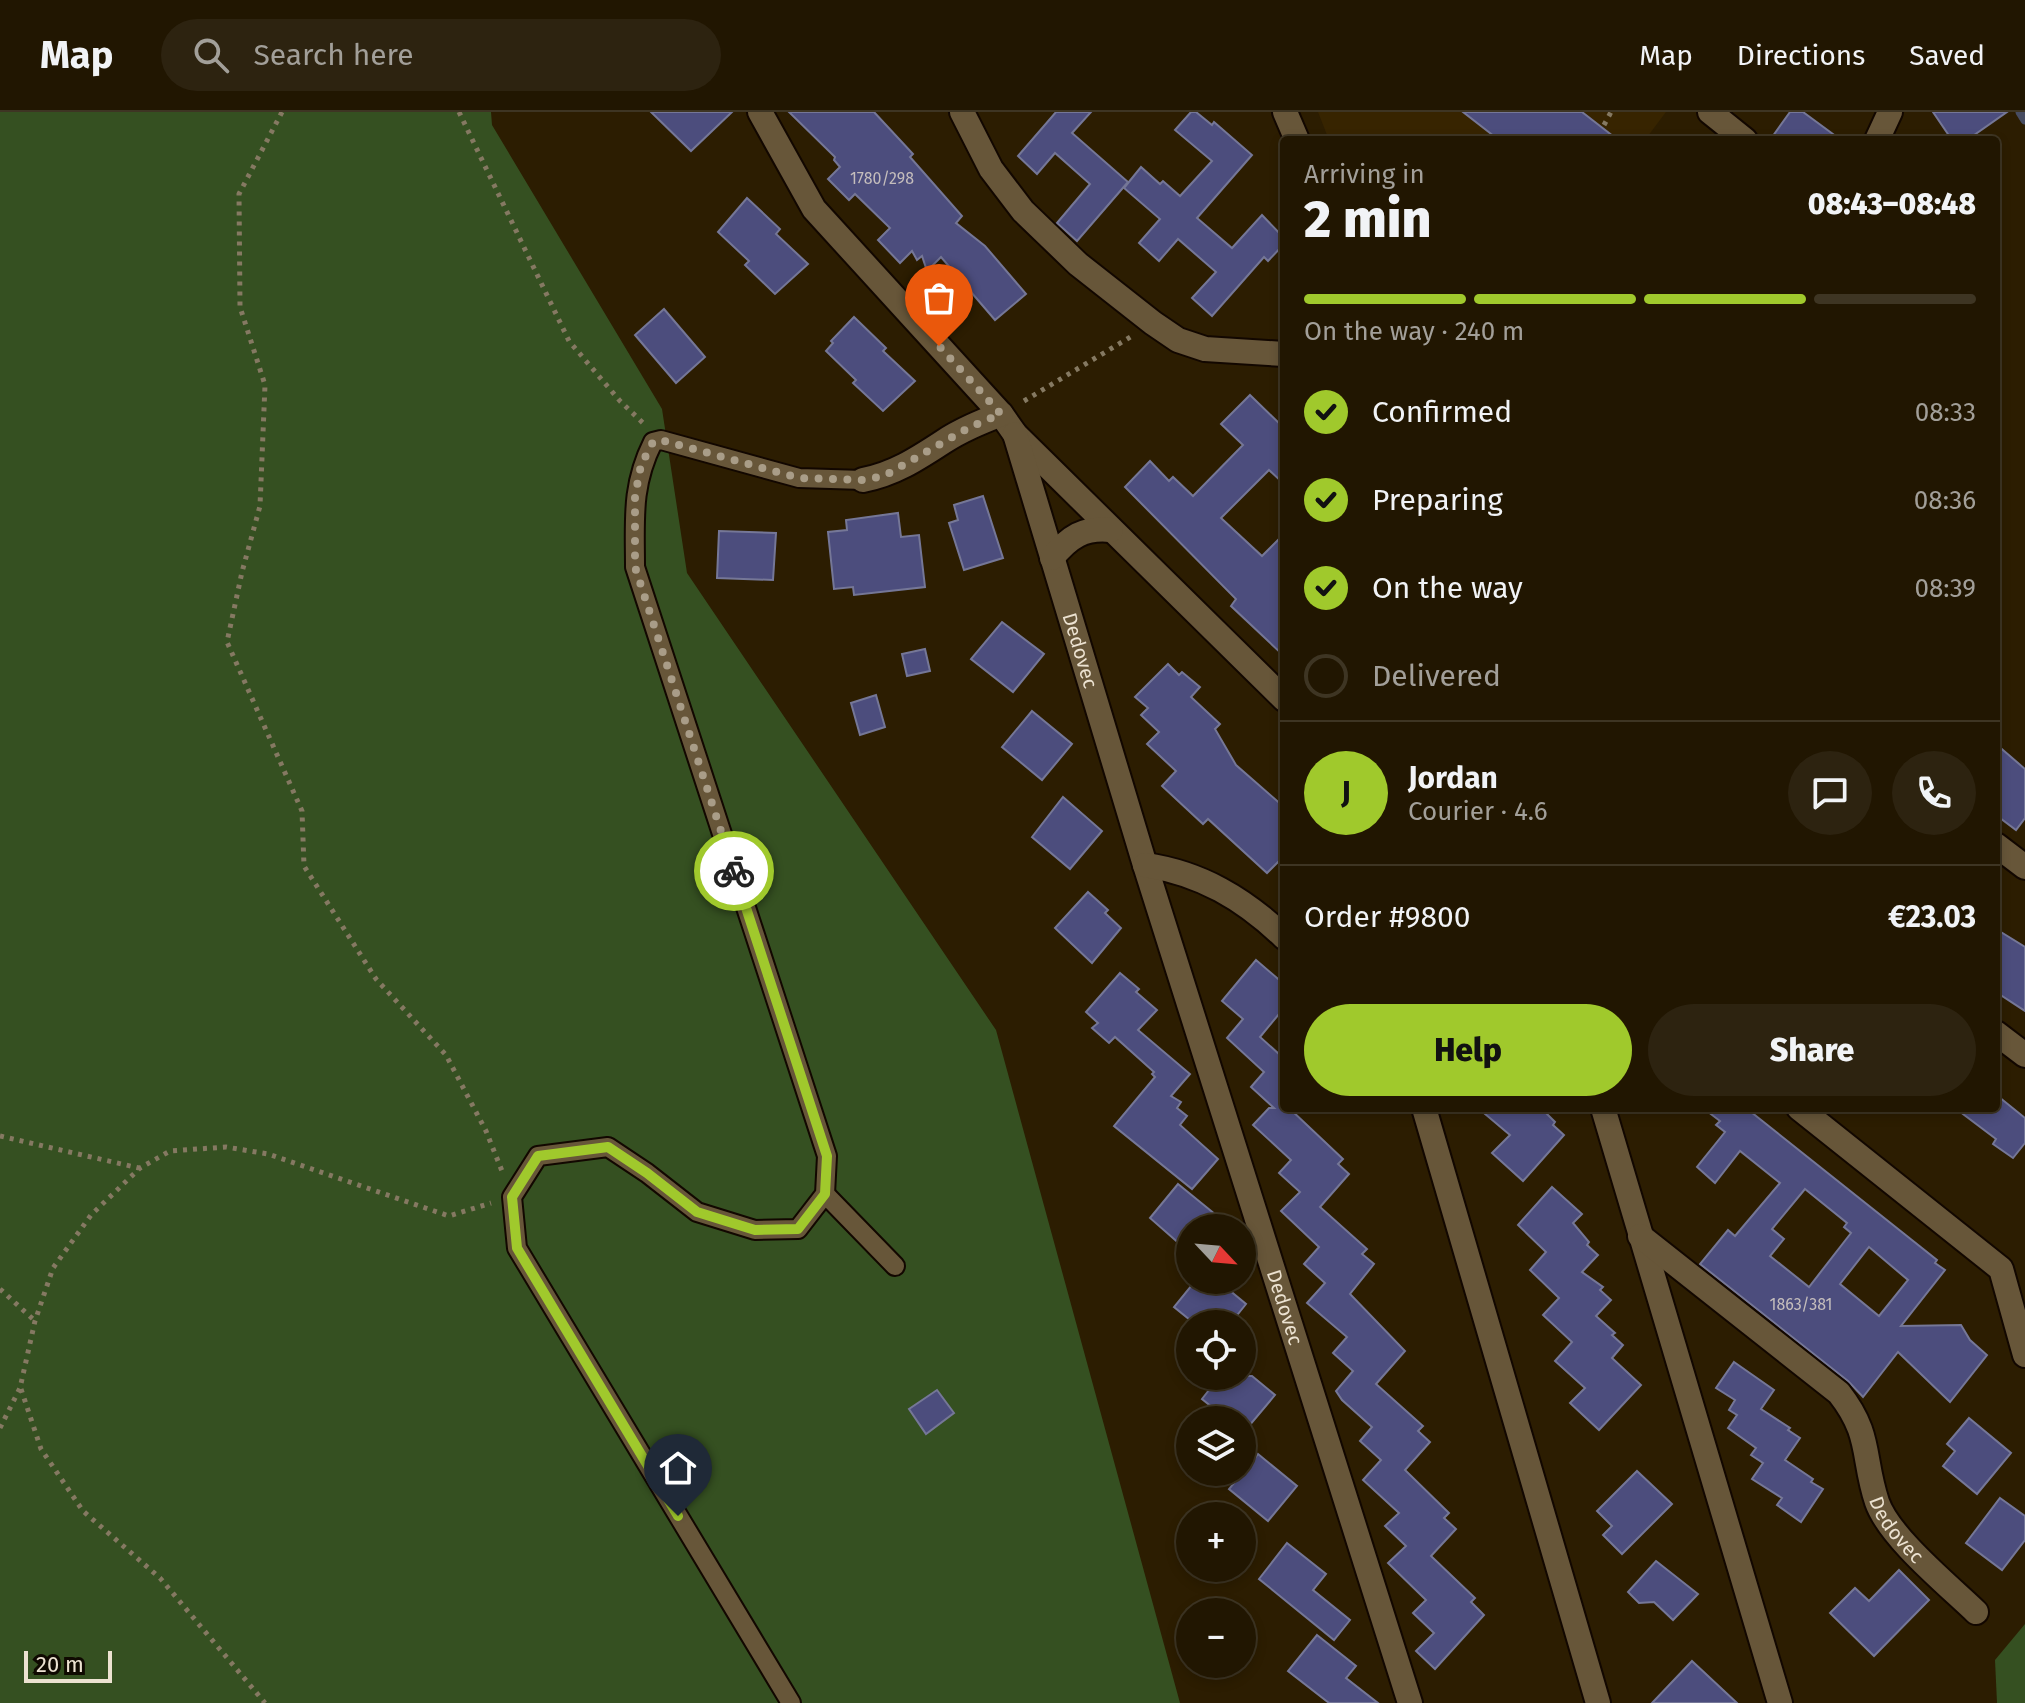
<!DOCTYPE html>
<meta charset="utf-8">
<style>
body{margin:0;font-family:"Fira Sans",sans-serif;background:#2d2310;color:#f1f3f6;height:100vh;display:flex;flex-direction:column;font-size:30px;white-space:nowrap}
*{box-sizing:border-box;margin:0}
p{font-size:26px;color:#a29f99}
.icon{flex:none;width:44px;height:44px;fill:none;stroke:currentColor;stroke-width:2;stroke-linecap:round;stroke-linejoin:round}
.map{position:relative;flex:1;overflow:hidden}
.sheet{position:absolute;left:1280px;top:24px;width:720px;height:976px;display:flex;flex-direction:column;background:#211601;border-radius:8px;box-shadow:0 4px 12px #0003,0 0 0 2px #3e3523}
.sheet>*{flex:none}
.needle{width:52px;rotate:116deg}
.fabs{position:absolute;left:1176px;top:1102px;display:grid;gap:16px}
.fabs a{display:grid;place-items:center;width:80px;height:80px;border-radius:50%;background:#211601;box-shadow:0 4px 12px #0003,0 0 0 2px #3e3523;font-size:40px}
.scale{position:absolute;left:24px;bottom:20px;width:88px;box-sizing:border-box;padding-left:8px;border:4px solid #ece2d1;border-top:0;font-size:22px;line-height:28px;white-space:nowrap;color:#ece2d1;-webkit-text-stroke:6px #0f0901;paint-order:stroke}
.pin{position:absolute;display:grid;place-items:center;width:68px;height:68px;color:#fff;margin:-82px -34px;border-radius:50% 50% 50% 0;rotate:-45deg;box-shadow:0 0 8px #0007}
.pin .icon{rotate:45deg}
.courier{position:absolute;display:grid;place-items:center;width:80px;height:80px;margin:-40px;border:6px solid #a0c92c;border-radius:50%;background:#fff;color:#222;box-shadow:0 2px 10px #0007}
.summary em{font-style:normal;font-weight:800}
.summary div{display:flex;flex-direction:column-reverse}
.summary{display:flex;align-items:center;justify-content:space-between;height:136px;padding:0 24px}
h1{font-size:52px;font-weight:800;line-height:60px}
.bar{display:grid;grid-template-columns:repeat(4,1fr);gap:12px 8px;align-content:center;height:96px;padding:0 24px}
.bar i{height:10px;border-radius:6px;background:#3e3523}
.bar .selected{background:#a0c92c}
.bar p{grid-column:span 4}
.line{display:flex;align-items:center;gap:20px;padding:0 24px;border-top:2px solid #3e3523}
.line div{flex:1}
.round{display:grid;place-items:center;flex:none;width:84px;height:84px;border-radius:42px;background:#2d2310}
ol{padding:0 24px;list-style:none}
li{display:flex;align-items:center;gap:24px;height:88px}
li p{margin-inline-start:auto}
li .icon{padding:8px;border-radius:50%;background:#a0c92c;color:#111;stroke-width:4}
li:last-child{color:#a29f99}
li i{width:44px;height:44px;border:4px solid #3e3523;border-radius:50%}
.cta{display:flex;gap:16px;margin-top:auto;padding:16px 24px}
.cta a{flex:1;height:92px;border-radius:48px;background:#a0c92c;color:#111;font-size:32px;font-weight:800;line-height:92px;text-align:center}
.cta a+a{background:#2d2310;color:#f1f3f6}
header{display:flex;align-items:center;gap:48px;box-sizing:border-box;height:112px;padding:0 40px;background:#211601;border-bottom:2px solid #3e3523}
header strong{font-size:38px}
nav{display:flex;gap:44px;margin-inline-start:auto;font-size:28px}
.search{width:560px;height:72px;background:#2d2310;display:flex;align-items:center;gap:20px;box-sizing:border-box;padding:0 28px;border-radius:44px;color:#a29f99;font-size:30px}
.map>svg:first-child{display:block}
.built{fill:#372400}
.forest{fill:#355021}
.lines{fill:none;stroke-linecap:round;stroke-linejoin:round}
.stream{stroke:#474c61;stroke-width:9}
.building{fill:#4c4d7d;stroke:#757797;stroke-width:2;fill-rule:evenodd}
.lane-casing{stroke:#120700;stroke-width:22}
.street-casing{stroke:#120700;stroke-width:28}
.path{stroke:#857962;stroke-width:5;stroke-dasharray:4 6;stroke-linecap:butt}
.lane{stroke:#675639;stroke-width:18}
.street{stroke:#675639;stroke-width:24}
.done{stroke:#a99d88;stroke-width:8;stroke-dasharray:0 14.4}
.route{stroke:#a0c92c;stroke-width:10}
.labels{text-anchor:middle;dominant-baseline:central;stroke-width:8;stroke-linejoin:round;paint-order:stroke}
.number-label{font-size:16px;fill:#c4bdbc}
.street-label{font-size:20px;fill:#ece2d1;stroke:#0f0901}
</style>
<header>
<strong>Map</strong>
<div class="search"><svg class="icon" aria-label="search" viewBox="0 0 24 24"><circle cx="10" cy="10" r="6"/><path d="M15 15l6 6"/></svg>Search here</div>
<nav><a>Map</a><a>Directions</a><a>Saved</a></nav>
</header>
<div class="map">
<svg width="2025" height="1591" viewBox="0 0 2025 1591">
<rect width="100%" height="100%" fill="#2c1d01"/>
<polygon class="built" points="1318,0 1666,0 1645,28 1329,28"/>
<g class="forest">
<polygon points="0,0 491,0 492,13 662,297 687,461 996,918 1180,1591 0,1591"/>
<polygon points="2025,1512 2025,1591 1997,1591 1995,1548"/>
</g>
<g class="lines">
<polyline class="stream" points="2020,0 2025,8"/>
</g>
<g class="building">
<polygon points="651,0 732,0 691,39"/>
<polygon points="789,0 874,0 913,42 910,45 962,104 956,111 985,134 1026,182 995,208 941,145 927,159 922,144 917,148 912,139 900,151 878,128 890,116 855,82 849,88 828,67 840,55 834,48 835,45"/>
<polygon points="1056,0 1091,0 1072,21 1128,70 1077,129 1057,111 1090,72 1055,41 1037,62 1018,44"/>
<polygon points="1191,0 1196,0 1212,13 1214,10 1252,43 1197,106 1232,136 1262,103 1284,126 1284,132 1268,149 1264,145 1212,204 1192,186 1216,160 1178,127 1159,149 1139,131 1160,107 1124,76 1141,55 1160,72 1163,69 1180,84 1212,49 1175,18"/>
<polygon points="1463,0 1582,0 1618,28 1499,28"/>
<polygon points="1790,0 1803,0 1841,28 1770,28"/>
<polygon points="1933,0 2007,0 1967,28 1952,28"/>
<polygon points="747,86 780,117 776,122 808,152 775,182 745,153 749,149 718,120"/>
<polygon points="664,197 705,245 676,271 635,223"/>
<polygon points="854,205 886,236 883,239 915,269 883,299 853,271 856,268 826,239 833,231 831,229"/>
<polygon points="1250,283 1284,316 1284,372 1269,358 1221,406 1262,444 1284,422 1284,544 1231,494 1236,487 1125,375 1150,349 1169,369 1173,365 1193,384 1243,333 1221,312"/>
<polygon points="983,384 1003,446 964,458 949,411 958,408 954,393"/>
<polygon points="898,401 901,425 919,423 925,475 854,483 853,475 834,477 828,420 847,418 846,408"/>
<polygon points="719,419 776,421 773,468 717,466"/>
<polygon points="1002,510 1044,542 1013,580 971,547"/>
<polygon points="925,537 930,559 907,564 902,542"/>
<polygon points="1168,552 1179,563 1182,560 1200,575 1191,585 1220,612 1215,617 1236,653 1284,695 1284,744 1267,761 1208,707 1203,712 1162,674 1176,659 1147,632 1159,620 1141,603 1148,596 1135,585"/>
<polygon points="876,583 885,615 860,623 851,591"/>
<polygon points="1032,599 1072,632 1042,668 1002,635"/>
<polygon points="1996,632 2025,657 2025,706 2016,718 1996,703"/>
<polygon points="1063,685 1102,719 1070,757 1032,725"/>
<polygon points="1088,780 1108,798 1105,801 1121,816 1092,851 1055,816"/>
<polygon points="1996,817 2025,835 2025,899 1996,880"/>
<polygon points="1256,848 1284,872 1284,896 1260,925 1279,942 1284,936 1284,996 1289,996 1343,1047 1338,1052 1349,1062 1320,1095 1367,1137 1362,1142 1374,1152 1350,1182 1405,1239 1376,1272 1423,1314 1418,1319 1430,1330 1405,1358 1449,1401 1444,1406 1456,1417 1431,1444 1475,1486 1471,1490 1484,1503 1435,1557 1416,1539 1434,1521 1413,1501 1426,1488 1388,1451 1406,1434 1385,1414 1399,1401 1363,1368 1381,1348 1360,1329 1372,1315 1342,1288 1336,1279 1353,1259 1333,1241 1347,1225 1307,1191 1325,1171 1304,1152 1319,1135 1281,1099 1300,1080 1279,1061 1291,1048 1253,1013 1269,996 1274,996 1251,975 1264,960 1227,926 1243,907 1222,889"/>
<polygon points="1120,861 1139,877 1136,880 1157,898 1138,918 1190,962 1171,984 1181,990 1177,996 1187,1004 1180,1013 1218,1047 1192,1077 1114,1014 1155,965 1152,962 1154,960 1115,925 1109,931 1092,916 1098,911 1086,900"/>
<polygon points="1999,985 2025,1006 2025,1031 2013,1046 1993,1032 1996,1027 1955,996 1996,996"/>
<polygon points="1478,996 1541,996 1555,1010 1553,1013 1564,1023 1523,1069 1492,1041 1510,1023"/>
<path d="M1703,996H1746L1937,1148L1935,1151L1945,1158L1901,1214L1961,1213L1970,1228L1987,1243L1950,1290L1898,1240L1863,1285L1848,1269L1700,1152L1728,1118L1735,1124L1780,1071L1740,1039L1715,1071L1697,1055L1725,1020L1716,1013L1720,1009ZM1805,1077L1847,1111L1844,1115L1851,1121L1809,1175L1770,1144L1784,1127L1772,1117ZM1869,1135L1908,1168L1879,1204L1840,1172Z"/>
<polygon points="1178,1072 1232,1116 1190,1116 1190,1141 1150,1106"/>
<polygon points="1552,1075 1582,1102 1573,1111 1589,1130 1587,1133 1598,1143 1582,1160 1603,1175 1600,1178 1611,1188 1596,1204 1615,1221 1612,1223 1623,1233 1612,1246 1641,1273 1599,1318 1570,1291 1585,1276 1555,1249 1572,1230 1543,1203 1559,1186 1530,1158 1546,1140 1518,1113"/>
<polygon points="1196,1168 1217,1168 1246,1192 1230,1212 1195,1212 1174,1195"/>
<polygon points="1734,1250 1774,1278 1761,1297 1790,1316 1788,1318 1800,1326 1785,1348 1813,1367 1811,1370 1823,1377 1801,1410 1777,1393 1782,1386 1752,1367 1763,1351 1751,1343 1756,1336 1728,1316 1737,1303 1729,1298 1735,1288 1716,1276"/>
<polygon points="1220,1264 1252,1264 1275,1283 1244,1320 1242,1308 1228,1308 1202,1287"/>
<polygon points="937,1278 954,1301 926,1322 909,1297"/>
<polygon points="1969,1306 2011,1341 1977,1382 1943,1354 1955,1339 1947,1332"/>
<polygon points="1258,1342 1297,1374 1268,1409 1229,1377"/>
<polygon points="1637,1359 1672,1392 1622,1442 1603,1423 1612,1414 1597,1399"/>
<polygon points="2000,1386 2025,1404 2025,1428 2002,1458 1966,1431"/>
<polygon points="1287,1431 1326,1462 1313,1478 1350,1508 1334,1528 1259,1467"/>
<polygon points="1656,1449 1698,1482 1673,1508 1654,1490 1639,1491 1628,1480"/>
<polygon points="1899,1458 1929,1488 1874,1544 1830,1501 1855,1476 1869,1489"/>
<polygon points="1317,1523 1356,1554 1346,1566 1378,1591 1329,1591 1288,1559"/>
<polygon points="1692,1549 1737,1591 1652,1591"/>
</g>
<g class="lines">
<g class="lane-casing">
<g id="lane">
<polyline points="825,1082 895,1154"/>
<path d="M791,1591L517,1136L512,1085L538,1044L608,1035L647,1061L697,1100L755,1118L798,1117L825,1082L827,1044L635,455C635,408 631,374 653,330L661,328L799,366L863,368"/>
</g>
</g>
<g class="street-casing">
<g id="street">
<polyline points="760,0 814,97 1001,302 1015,322 1284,587"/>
<polyline points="962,0 991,57 1023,99 1078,152 1153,211 1178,228 1205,237 1284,242"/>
<polyline points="1285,0 1297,28"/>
<polyline points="1710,0 1745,28"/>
<polyline points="1877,28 1890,0"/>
<path id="s1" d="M1015,322L1145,753L1410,1591"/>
<path d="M863,368C894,362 917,347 943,330C961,318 981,310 1001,302"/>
<path d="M1052,446C1069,425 1084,415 1111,418"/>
<polyline points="1996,733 2025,755"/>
<path d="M1145,753C1201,761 1244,787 1284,825"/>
<polyline points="1996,921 2025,943"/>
<polyline points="1424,996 1598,1591"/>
<polyline points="1603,996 1780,1591"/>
<polyline points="1799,996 2001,1157 2025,1243"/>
<path id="s2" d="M1640,1124L1839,1281C1872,1323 1862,1345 1877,1390C1889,1425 1948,1473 1976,1500"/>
</g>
</g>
<g class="path">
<polyline points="282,0 239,82 240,195 265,273 260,394 242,460 227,530 302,699 304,754 376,867 446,943 486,1019 502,1059"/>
<polyline points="459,0 569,229 620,289 643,311"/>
<polyline points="1604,13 1611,0"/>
<polyline points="1024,289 1132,224"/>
<polyline points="0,1024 139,1056"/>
<polyline points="0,1177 35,1209"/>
<polyline points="21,1277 41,1337 83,1399 160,1466 265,1591"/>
<polyline points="0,1316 20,1276 35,1209 53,1156 91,1103 140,1056 170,1039 226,1035 268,1042 449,1104 491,1091"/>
</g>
<use href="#lane" class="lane"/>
<use href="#street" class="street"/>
</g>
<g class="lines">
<polyline class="done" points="734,759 635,455 635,384 641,353 653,330 661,328 799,366 863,368 884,364 970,315 1001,302 939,234"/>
<polyline class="route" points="678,1404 517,1136 512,1085 538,1044 608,1035 647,1061 697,1100 755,1118 798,1117 825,1082 827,1044 734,759"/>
</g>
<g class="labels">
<g class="number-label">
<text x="882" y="66">1780/298</text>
<text x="1801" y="1192">1863/381</text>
</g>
<g class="street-label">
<text stroke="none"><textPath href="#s1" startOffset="226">Dedovec</textPath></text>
<text stroke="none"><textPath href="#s1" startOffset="914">Dedovec</textPath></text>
<text stroke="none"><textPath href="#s2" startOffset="404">Dedovec</textPath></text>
</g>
</g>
</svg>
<div class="fabs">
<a><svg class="needle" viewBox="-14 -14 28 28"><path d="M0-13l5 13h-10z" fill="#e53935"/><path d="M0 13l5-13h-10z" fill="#a29f99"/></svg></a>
<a><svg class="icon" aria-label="locate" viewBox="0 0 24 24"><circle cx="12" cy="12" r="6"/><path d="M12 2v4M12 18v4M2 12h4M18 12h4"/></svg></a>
<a><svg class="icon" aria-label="layers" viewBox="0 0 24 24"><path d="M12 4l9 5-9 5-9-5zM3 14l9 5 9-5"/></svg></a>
<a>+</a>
<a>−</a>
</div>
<div class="scale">20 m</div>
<div class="pin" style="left:939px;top:234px;background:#ea580c"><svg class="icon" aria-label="bag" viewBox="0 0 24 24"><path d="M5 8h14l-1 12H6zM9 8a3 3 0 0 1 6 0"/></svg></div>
<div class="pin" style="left:678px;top:1404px;background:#1f2937"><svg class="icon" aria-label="home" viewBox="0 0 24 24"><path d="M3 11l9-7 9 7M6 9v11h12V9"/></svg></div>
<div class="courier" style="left:734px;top:759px"><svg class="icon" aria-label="bike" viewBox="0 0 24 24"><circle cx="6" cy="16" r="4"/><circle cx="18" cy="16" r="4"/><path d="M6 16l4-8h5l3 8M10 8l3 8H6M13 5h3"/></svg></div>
<section class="sheet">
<div class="summary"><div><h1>2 min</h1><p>Arriving in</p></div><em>08:43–08:48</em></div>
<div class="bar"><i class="selected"></i><i class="selected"></i><i class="selected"></i><i></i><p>On the way · 240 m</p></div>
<ol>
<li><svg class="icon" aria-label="check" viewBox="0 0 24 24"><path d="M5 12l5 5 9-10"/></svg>Confirmed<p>08:33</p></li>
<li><svg class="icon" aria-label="check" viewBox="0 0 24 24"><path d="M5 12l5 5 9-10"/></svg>Preparing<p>08:36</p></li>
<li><svg class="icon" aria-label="check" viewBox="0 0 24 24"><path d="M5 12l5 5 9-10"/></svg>On the way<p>08:39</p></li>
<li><i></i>Delivered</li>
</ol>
<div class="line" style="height:144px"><b class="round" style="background:#a0c92c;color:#111">J</b><div><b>Jordan</b><p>Courier · 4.6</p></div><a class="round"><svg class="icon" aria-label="chat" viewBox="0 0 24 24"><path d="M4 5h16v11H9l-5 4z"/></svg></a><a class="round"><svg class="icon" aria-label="phone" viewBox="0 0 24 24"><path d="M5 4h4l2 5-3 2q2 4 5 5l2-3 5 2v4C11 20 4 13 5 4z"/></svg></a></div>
<div class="line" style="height:104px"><div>Order #9800</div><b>€23.03</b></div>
<div class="cta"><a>Help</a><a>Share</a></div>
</section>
</div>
